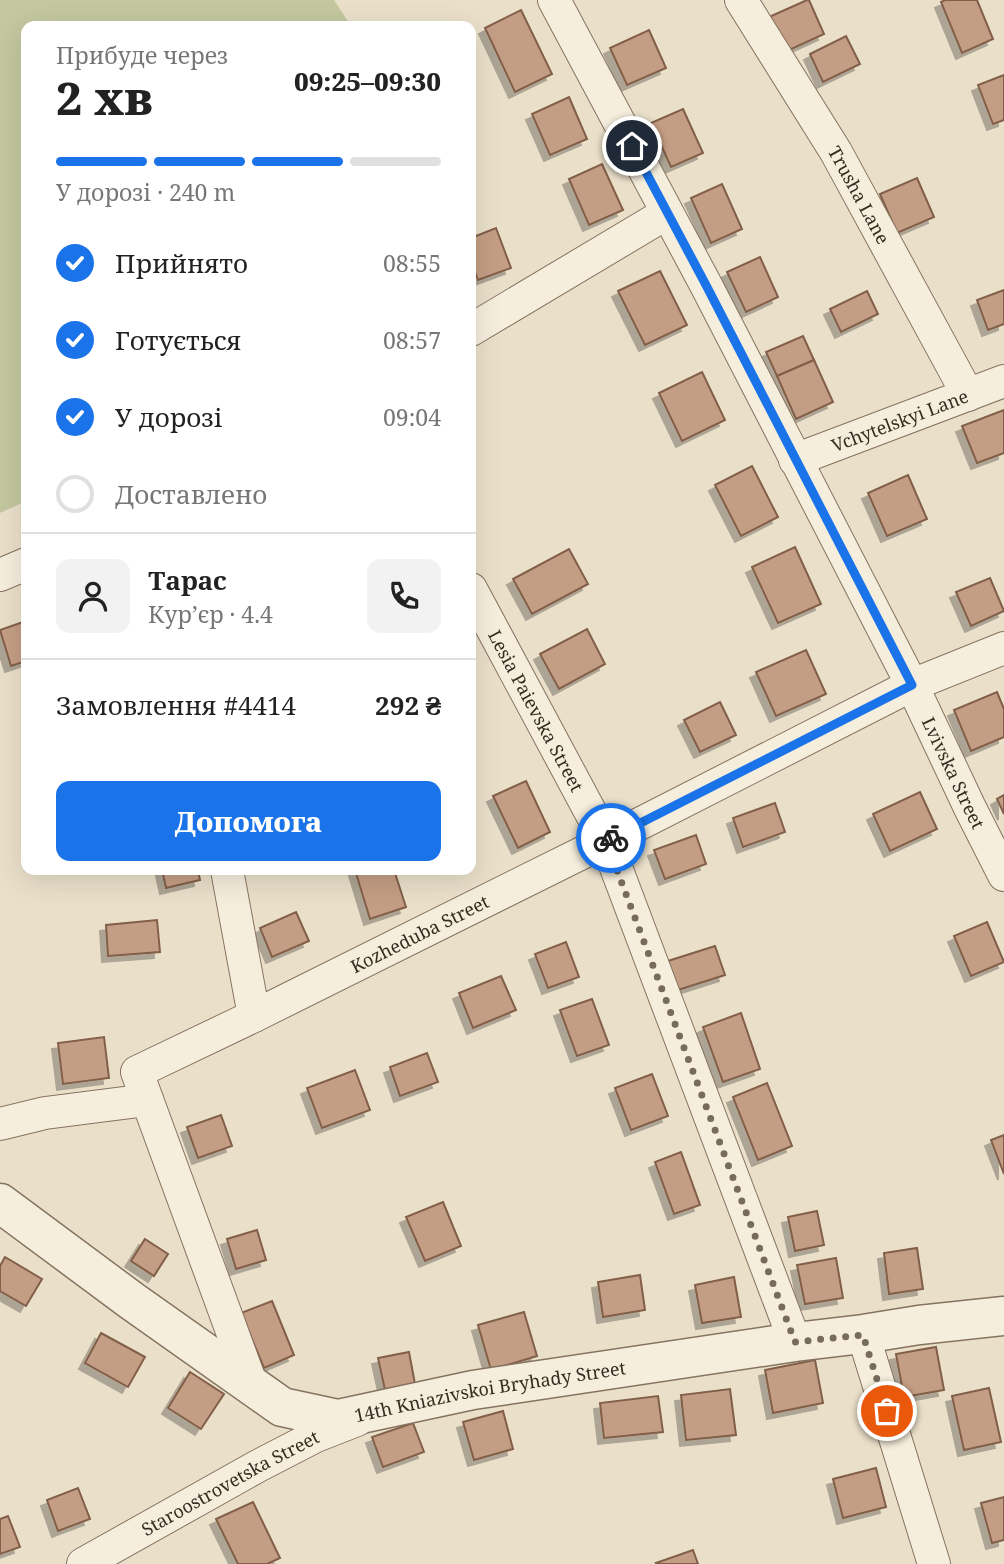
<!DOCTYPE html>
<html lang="uk">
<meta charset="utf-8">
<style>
body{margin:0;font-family:"Noto Serif",serif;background:#f2f2f2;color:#222;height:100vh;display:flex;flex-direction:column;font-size:26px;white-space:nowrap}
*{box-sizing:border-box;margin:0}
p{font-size:23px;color:#767676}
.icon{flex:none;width:38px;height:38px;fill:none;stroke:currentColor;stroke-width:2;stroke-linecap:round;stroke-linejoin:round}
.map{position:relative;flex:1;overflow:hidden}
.details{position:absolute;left:21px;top:21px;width:455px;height:854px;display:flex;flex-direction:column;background:#fff;border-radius:14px;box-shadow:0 7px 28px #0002}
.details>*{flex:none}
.pin{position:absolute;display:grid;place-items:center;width:60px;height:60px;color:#fff;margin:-30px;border:4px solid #fff;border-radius:50%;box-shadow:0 2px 7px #0007}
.courier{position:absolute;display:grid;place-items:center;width:70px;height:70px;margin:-35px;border:5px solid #1a73e8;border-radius:50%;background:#fff;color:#222;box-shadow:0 2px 9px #0007}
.headline em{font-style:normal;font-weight:800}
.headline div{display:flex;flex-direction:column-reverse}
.headline{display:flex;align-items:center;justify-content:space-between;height:119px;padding:0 35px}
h1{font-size:46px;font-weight:800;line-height:52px}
.bar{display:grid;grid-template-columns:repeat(4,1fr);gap:10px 7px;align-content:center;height:84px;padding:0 35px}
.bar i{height:9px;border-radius:5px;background:#e0e0e0}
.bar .current{background:#1a73e8}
.bar p{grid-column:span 4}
.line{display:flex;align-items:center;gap:18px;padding:0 35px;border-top:2px solid #e0e0e0}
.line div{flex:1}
.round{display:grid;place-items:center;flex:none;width:74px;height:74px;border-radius:14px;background:#f2f2f2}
ol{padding:0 35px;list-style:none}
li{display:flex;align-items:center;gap:21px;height:77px}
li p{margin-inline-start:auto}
li .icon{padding:7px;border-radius:50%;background:#1a73e8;color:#fff;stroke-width:4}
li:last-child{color:#767676}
li i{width:38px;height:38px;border:4px solid #e0e0e0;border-radius:50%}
.button{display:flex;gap:14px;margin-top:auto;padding:14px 35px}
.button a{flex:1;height:80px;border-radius:14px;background:#1a73e8;color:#fff;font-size:28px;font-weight:800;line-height:80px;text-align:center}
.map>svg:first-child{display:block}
.green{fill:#c4c89f}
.building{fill:#c49e84;stroke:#825e48;stroke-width:2;filter:url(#shadow)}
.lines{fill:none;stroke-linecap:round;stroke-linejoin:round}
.minor-casing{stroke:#857360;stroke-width:34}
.tertiary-casing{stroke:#857360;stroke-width:41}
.minor{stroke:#f6eedd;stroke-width:32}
.tertiary{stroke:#f6eedd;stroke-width:38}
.done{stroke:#766b5d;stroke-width:7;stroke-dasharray:0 12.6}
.route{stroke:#1a73e8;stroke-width:9}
.labels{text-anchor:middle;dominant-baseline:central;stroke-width:5;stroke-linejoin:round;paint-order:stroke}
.street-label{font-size:18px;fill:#372c22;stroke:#f3ebd9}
</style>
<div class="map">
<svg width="1004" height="1564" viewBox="0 0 1004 1564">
<defs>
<filter id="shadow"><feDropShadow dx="-6" dy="6" stdDeviation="0" flood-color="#0004"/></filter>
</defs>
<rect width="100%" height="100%" fill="#eae0ca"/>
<polygon class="green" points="0,0 334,0 351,26 26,26 26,501 0,513"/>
<g class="building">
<polygon points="807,0 809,0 824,34 785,52 769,17"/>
<polygon points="945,0 977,0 993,39 962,53 941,2"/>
<polygon points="521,10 552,74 515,92 485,28"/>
<polygon points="649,30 666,68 627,85 610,48"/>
<polygon points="846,36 860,64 823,82 810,54"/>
<polygon points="1004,75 1004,120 993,124 978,85"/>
<polygon points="569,97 587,139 550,155 532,114"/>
<polygon points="683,109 703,153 671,167 651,123"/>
<polygon points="602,164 623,210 589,225 569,179"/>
<polygon points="917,178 934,217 897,233 880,194"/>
<polygon points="722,184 742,229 711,243 691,198"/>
<polygon points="496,228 511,268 478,280 471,261 471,238"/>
<polygon points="760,257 778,297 746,312 727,272"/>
<polygon points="660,271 687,325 645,345 618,291"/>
<polygon points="1004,290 1004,324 988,330 977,300"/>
<polygon points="867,291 878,314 841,332 830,309"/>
<polygon points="803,336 814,360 777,376 766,352"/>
<polygon points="814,360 833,402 796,419 777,376"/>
<polygon points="702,372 725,420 682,441 659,393"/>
<polygon points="1004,410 1004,453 977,463 962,426"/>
<polygon points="752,466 778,517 741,536 715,485"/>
<polygon points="908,475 927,519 887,536 868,493"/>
<polygon points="795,547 821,604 778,623 752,567"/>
<polygon points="569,549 588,584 532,614 513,579"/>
<polygon points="990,578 1004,611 971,626 956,592"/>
<polygon points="26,621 26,661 11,666 0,630"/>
<polygon points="587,629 605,664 559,689 540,654"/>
<polygon points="806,650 826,694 776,716 756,672"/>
<polygon points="997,692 1004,709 1004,737 971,751 954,710"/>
<polygon points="720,702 736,735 700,752 684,720"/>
<polygon points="526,781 550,832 518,848 493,796"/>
<polygon points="920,792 937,829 890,851 873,814"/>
<polygon points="1004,795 1004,814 997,799"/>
<polygon points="775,803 785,832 743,847 733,818"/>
<polygon points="696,835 706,864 665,879 654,850"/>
<polygon points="162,870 198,870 200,880 166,888"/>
<polygon points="355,870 394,870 406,907 370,919"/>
<polygon points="296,912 309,941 272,957 260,928"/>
<polygon points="157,920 160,952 108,956 106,925"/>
<polygon points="987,922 1004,962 971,976 954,936"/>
<polygon points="566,942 579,977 548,988 535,954"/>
<polygon points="715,946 725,975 678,990 668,961"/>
<polygon points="501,976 516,1010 473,1028 459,993"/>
<polygon points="592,999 609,1045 577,1056 560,1010"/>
<polygon points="741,1013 760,1069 723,1082 703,1027"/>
<polygon points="104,1037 109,1078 63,1084 58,1043"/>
<polygon points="427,1053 438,1082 400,1096 390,1067"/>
<polygon points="355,1070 370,1110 322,1128 307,1088"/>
<polygon points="652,1074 668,1116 631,1130 615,1088"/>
<polygon points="767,1083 792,1146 758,1160 733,1097"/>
<polygon points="221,1115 232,1146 198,1158 187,1127"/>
<polygon points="1004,1135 1004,1174 991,1140"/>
<polygon points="681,1152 700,1205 674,1214 655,1162"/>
<polygon points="443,1202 461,1246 425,1261 406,1217"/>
<polygon points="817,1211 824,1245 795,1251 788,1217"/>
<polygon points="257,1230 266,1260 236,1269 227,1239"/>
<polygon points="145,1239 168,1254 154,1276 131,1261"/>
<polygon points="917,1248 923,1289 889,1294 884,1253"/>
<polygon points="5,1257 42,1279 26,1306 0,1291 0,1266"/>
<polygon points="836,1258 843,1298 805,1304 797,1265"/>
<polygon points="640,1275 645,1310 603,1317 598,1282"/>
<polygon points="734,1277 741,1317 702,1323 695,1285"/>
<polygon points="272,1301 294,1355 264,1368 241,1313"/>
<polygon points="524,1312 537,1356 491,1370 478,1325"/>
<polygon points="101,1333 145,1357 128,1387 85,1363"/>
<polygon points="936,1347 944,1390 904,1397 896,1354"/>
<polygon points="409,1352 415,1384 385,1390 378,1358"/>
<polygon points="815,1360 823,1403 773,1413 765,1370"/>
<polygon points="190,1372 224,1394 201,1429 168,1408"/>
<polygon points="989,1388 1001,1442 964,1450 952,1396"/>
<polygon points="730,1389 736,1435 686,1440 681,1395"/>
<polygon points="658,1396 663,1432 604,1438 600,1403"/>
<polygon points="503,1411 513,1449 474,1460 463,1422"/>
<polygon points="413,1423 424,1452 383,1467 372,1437"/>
<polygon points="876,1468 886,1507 843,1518 833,1479"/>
<polygon points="78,1488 90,1519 58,1531 47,1500"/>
<polygon points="1004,1497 1004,1540 992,1543 981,1503"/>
<polygon points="253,1502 280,1558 267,1564 238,1564 216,1519"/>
<polygon points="8,1516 20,1547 0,1554 0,1519"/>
<polygon points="693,1550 698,1564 657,1564 656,1563"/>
</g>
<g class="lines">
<g class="minor-casing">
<g id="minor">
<path id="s1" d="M554,0L707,287L912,685L970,808L1004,875"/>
<path id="s2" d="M741,0L836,152L968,395"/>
<polyline points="471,330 667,213"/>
<path id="s3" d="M795,460L1004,381"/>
<polyline points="0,575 26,564"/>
<path id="s4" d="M471,589L606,841L795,1342"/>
<polyline points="227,870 254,1016"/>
<polyline points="0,1124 45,1113 147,1100"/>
<polyline points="863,1334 934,1564"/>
<path id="s5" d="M252,1386L137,1072L254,1016L606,841L912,685L1004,648"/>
<path id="s6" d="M83,1564L258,1466L316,1436L357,1420"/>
</g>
</g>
<g class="tertiary-casing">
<g id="tertiary">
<path id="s7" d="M0,1203L132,1301L282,1407L338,1419L473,1390L795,1342L863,1334L919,1325L1004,1316"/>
</g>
</g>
<use href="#minor" class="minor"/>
<use href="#tertiary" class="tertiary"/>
</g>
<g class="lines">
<polyline class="done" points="611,838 606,841 795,1342 863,1335 887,1411"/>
<polyline class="route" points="611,838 912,685 707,287 632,146"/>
</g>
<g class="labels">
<g class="street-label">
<text stroke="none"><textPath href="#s2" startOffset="228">Trusha Lane</textPath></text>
<text stroke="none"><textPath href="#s3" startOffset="112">Vchytelskyi Lane</textPath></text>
<text stroke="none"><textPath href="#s4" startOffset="138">Lesia Paievska Street</textPath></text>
<text stroke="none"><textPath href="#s1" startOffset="870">Lvivska Street</textPath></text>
<text stroke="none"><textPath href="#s5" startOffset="649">Kozheduba Street</textPath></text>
<text stroke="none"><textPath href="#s7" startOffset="560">14th Kniazivskoi Bryhady Street</textPath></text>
<text stroke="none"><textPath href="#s6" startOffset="168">Staroostrovetska Street</textPath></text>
</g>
</g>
</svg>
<div class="pin" style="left:887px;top:1411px;background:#ea580c"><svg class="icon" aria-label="bag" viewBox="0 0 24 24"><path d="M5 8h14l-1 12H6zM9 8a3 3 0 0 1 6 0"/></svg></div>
<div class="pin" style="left:632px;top:146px;background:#1f2937"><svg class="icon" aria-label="home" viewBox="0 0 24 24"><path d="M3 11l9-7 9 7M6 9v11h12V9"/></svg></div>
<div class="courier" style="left:611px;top:838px"><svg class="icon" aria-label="bike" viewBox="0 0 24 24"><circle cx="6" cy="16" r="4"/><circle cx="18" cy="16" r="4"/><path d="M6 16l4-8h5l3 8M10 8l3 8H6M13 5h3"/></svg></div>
<section class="details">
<div class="headline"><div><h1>2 хв</h1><p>Прибуде через</p></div><em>09:25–09:30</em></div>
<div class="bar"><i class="current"></i><i class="current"></i><i class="current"></i><i></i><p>У дорозі · 240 m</p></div>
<ol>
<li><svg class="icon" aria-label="check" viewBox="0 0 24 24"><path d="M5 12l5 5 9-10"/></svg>Прийнято<p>08:55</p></li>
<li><svg class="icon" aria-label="check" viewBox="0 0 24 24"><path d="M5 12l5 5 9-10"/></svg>Готується<p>08:57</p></li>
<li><svg class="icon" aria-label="check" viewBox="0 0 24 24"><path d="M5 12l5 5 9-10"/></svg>У дорозі<p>09:04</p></li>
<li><i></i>Доставлено</li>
</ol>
<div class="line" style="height:126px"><a class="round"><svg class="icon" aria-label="person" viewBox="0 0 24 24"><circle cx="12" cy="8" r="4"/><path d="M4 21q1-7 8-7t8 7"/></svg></a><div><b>Тарас</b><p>Кур’єр · 4.4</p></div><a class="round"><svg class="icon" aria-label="phone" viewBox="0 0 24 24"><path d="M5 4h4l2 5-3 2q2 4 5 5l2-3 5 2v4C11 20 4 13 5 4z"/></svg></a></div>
<div class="line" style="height:91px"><div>Замовлення #4414</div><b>292 ₴</b></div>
<div class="button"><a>Допомога</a></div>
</section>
</div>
